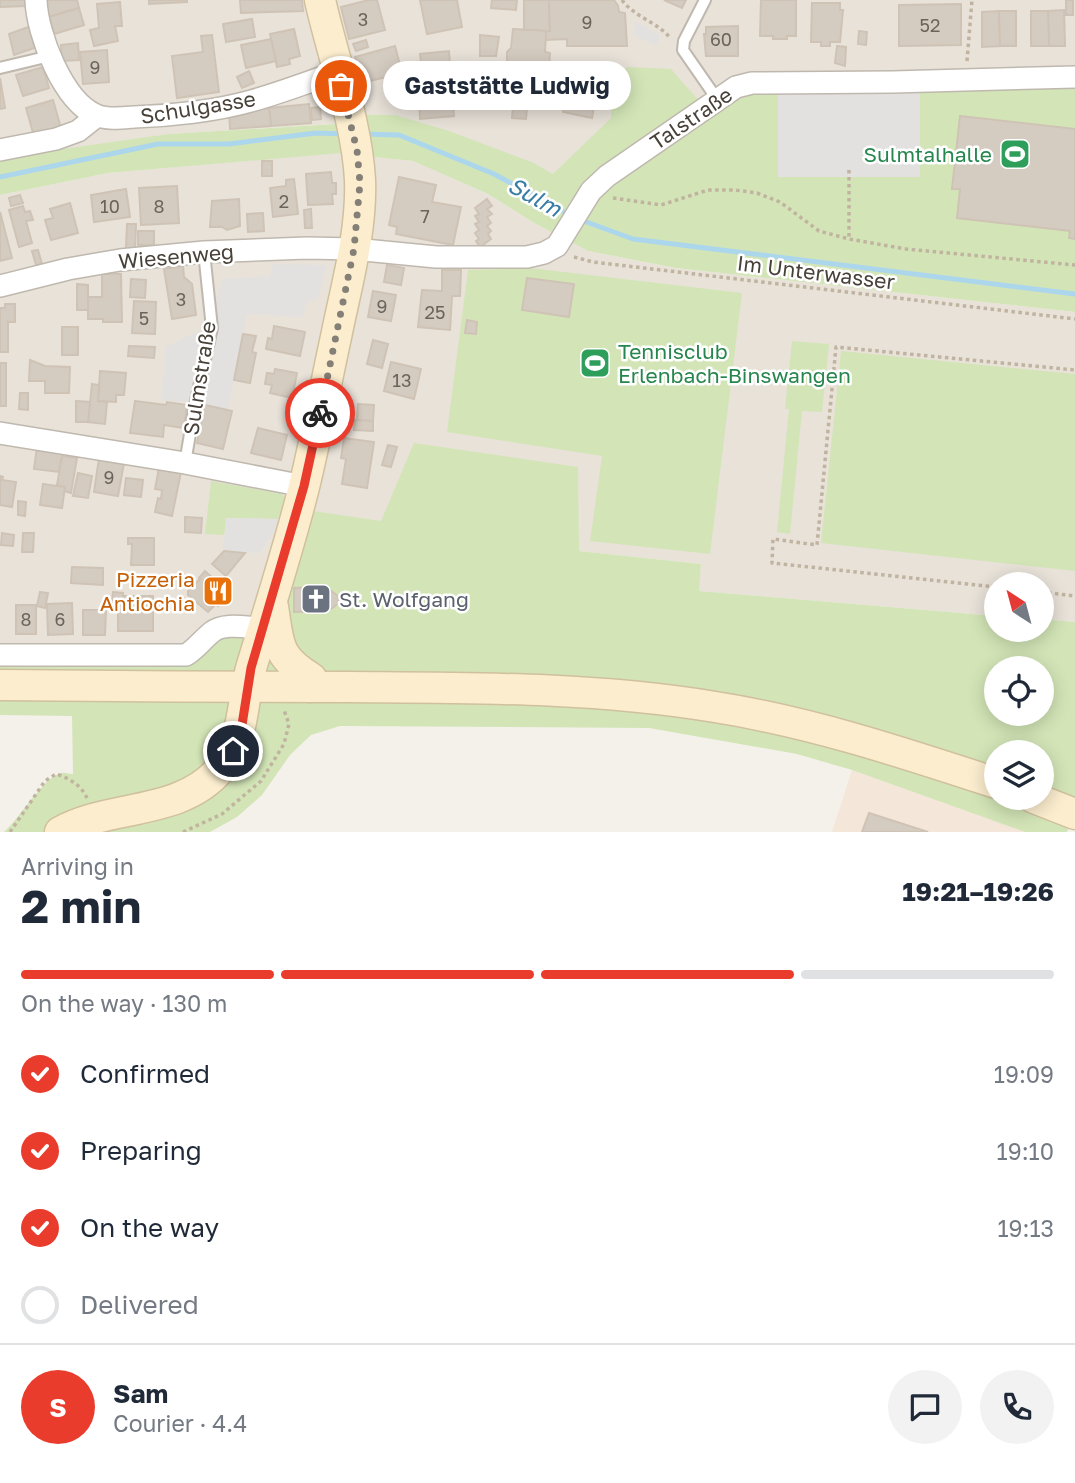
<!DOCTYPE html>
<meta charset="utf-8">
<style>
body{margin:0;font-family:"Golos Text",sans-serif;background:#f2f2f3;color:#1f2937;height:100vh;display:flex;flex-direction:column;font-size:26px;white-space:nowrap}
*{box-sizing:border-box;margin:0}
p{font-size:23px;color:#747a83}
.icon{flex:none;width:38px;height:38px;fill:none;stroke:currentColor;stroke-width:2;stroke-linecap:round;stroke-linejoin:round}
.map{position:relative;height:832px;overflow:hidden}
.sheet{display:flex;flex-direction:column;background:#fff;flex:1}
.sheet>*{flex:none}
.needle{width:46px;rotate:324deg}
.buttons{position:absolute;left:984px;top:572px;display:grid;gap:14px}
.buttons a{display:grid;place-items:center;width:70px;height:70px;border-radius:50%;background:#fff;box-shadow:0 4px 18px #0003;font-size:35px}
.pin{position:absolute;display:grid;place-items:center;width:60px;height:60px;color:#fff;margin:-30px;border:4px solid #fff;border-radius:50%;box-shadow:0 2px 7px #0007}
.courier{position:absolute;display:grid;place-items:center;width:70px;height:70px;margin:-35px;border:5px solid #ea3c2c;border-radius:50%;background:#fff;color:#222;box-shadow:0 2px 9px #0007}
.bubble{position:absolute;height:49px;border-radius:24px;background:#fff;box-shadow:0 4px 18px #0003;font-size:23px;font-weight:700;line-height:49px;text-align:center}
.overview em{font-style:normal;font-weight:700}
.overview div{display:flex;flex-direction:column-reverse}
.overview{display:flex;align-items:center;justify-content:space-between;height:119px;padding:0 21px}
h1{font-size:46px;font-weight:700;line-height:52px}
.bar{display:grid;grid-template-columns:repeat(4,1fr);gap:10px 7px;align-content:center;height:84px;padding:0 21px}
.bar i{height:9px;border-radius:5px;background:#e0e1e3}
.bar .current{background:#ea3c2c}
.bar p{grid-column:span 4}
.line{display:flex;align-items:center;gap:18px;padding:0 21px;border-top:2px solid #e0e1e3}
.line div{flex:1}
.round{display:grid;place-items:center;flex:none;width:74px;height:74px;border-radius:37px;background:#f2f2f3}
ol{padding:0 21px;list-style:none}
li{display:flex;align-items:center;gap:21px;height:77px}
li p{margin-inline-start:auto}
li .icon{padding:7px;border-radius:50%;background:#ea3c2c;color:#fff;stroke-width:4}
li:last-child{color:#747a83}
li i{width:38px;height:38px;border:4px solid #e0e1e3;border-radius:50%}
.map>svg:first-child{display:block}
.residential{fill:#e8e2d9}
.commercial{fill:#f4e6d8}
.green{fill:#d3e5b7;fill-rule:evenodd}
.parking{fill:#e3e1df}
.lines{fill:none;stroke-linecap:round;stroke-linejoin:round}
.stream{stroke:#acd6ec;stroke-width:5}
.building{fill:#d5ccc1;stroke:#cfc3b5;stroke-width:2}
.lane-casing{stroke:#bfb8ae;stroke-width:14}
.street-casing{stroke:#bfb8ae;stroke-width:24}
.secondary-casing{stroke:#d0c09e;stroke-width:33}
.path{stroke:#c0b3a0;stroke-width:3.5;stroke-dasharray:3.5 3.5;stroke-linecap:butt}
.lane{stroke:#fff;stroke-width:10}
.street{stroke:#fff;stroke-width:21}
.secondary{stroke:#fbedce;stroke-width:30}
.done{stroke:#847f77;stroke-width:7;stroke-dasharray:0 12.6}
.route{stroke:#ea3c2c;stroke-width:9}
.labels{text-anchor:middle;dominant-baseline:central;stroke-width:5;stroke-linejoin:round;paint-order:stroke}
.number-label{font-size:18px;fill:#6b645b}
.street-label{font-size:21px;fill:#484139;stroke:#fff}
.leisure-label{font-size:21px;fill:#27864d;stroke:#fff;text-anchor:end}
.food-label{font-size:21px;fill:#c56008;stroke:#fff;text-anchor:end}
.worship-label{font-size:21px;fill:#5b616d;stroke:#fff;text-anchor:start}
.water-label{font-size:23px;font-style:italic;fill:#377da5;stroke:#fff}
</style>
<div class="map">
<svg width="1075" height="832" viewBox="0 0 1075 832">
<rect width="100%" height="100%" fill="#f4f1eb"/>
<polygon class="residential" points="0,0 1075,0 1075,274 619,213 534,163 363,156 413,161 488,194 534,223 588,251 676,268 1075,312 1075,622 1041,619 1041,584 996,584 996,616 698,591 701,564 579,551 381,521 283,639 209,647 0,662 0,195 108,173 341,152 335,124 168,134 0,160"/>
<polygon class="commercial" points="852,770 1025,832 832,832"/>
<g class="green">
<polygon points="627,67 671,69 708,111 736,93 1075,81 1075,312 676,268 588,251 534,223 488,194 413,161 363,156 357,115 395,115 449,131 534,163 553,174 611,118 612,83"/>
<polygon points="336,124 341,153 108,173 0,195 0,160 21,155 168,134"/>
<polygon points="530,268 742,293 710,554 590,541 602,456 447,432 468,270"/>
<polygon points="792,341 829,344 822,412 802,411 790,534 777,532 789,409 785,409"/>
<polygon points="841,351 1075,374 1075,571 821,543"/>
<path d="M414,443L578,467L579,551L701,564L699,591L996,616V630H1041V619L1075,622V813L1067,832H1025L852,770L797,754L649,728L340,726L311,735L290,755L262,795L237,817L210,832H4C20,818 43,778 61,773C65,772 69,774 73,774L72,716L0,715V662L177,663L221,636L282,639L286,580L306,510L381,521ZM996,668H1041V714H996ZM996,752H1041V798H996Z"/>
<polygon points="211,481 282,494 285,498 278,519 227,518 224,535 205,534"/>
</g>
<g class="parking">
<polygon points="635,21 659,35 658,46 633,35"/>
<rect x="778" y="90" width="142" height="87"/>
<polygon points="273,264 327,265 318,299 308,300 303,317 247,314 228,410 199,403 161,400 166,349 163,348 206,328 223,279 270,276"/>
<polygon points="226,518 278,519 273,533 260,553 223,550"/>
</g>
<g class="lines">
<g class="stream">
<polyline points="362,134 399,135 494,174 569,215"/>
<polyline points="0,177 158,144 229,144 316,133 345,134"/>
<polyline points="581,220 633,239 1075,294"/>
</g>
</g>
<g class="building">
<polygon points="0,0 26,0 26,6 0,7"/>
<polygon points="44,0 77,0 79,8 49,17"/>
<polygon points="149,0 187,0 187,2 149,4"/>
<polygon points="240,0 302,0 303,11 241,13"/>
<polygon points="369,0 377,0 385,30 349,39 341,7"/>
<polygon points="420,0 457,0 462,27 427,34"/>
<polygon points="492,0 517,0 516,10 491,8"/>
<polygon points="524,0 549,0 550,31 524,30"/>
<polygon points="549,0 614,0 618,6 619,12 625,13 627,46 567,46 567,39 546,40 546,31 550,31"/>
<polygon points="664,0 686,0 682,8"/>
<polygon points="761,0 796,0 796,36 787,36 787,39 773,39 773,36 760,36"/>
<rect x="1066" y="0" width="7" height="15"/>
<polygon points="120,2 122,26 115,26 118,41 94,46 90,30 99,28 97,4"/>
<polygon points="812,3 840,3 840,10 843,10 840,42 830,42 830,46 821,46 821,42 811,42"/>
<polygon points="961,4 961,45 899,46 899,5"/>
<polygon points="79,8 84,25 54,34 49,17"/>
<polygon points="1064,10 1065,46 1049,46 1048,11"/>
<polygon points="999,11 1000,46 982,47 982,12"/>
<polygon points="999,11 1016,11 1016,46 1000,46"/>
<polygon points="1031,11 1048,11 1049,46 1031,46"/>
<polygon points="252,19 255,37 226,42 223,24"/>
<polygon points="31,26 37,47 14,55 9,34"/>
<polygon points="738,26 738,56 706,56 704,34 706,34 706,27"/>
<polygon points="294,29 300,56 289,59 290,64 277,67 270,34"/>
<polygon points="513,29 546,31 545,52 550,53 549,70 544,69 543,79 507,74 507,52 511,48"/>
<polygon points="859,31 867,32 866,45 858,44"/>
<polygon points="212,35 219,92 177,98 172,56 203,52 201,36"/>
<polygon points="480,35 499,37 496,56 480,56"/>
<polygon points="271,39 276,61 246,68 241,45"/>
<polygon points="366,40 368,47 356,51 353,44"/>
<polygon points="78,43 79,60 62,61 61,45"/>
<polygon points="395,46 402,73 362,83 355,57"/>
<polygon points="837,46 846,47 845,66 835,63"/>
<polygon points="107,50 109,82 83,84 80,52"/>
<polygon points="449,51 454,116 420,119 419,97 425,96 420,54"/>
<polygon points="43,67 49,88 23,96 16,75"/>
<polygon points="249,71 254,83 242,88 237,77"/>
<polygon points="570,77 598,83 592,118 563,112"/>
<polygon points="0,78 5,108 0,109"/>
<polygon points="598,83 611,85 608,102 595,100"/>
<polygon points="514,94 528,95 526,119 512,118"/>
<polygon points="53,100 61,128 34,136 26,108"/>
<polygon points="309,104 311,123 271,126 269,108"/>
<polygon points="320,107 321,119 312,120 311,108"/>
<polygon points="269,108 271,126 230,129 229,111"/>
<polygon points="960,116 1075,129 1075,239 1069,238 1070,231 957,218 960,189 952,189"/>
<rect x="262" y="161" width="10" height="15"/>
<polygon points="331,172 332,183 336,183 336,194 332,194 333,204 308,205 306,174"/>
<polygon points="399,177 436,185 432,202 461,207 453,245 396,234 397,227 389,225"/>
<polygon points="294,179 298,214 273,217 270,188 286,186 286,180"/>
<polygon points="177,186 179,223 141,225 139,188"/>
<polygon points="126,189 130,217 94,222 91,195"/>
<polygon points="20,195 23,203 11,206 9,198"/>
<polygon points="239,199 240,226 227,230 222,227 210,227 212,201"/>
<polygon points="487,199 492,206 487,209 492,214 487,217 491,223 487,226 491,231 488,234 491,239 480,247 476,241 479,239 475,233 479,230 475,224 479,222 475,216 479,214 475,208"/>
<polygon points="70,203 78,233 51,240 45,220 53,218 50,209"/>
<polygon points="23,206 25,212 30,211 33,220 26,221 32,243 19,247 9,210"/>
<polygon points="311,209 312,228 305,228 304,210"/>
<polygon points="0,212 12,258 0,261"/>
<polygon points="263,213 264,231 248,232 247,214"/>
<polygon points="127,224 136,224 135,249 126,248"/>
<rect x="138" y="231" width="16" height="14"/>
<polygon points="38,250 42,264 36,265 32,251"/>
<polygon points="387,265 404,268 401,285 384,282"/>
<polygon points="183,266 184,277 192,284 196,315 172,319 164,269"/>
<polygon points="442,270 461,270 460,296 452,296 450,330 418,327 422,290 442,291"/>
<polygon points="102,274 121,274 122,322 103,322 103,319 88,319 88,297 102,297"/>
<polygon points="527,278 574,284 569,317 522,310"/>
<polygon points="131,279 146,280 145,298 130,297"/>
<polygon points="77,284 88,285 88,310 77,310"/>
<polygon points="373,291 396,295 391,321 368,317"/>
<polygon points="134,301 156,302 155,334 132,333"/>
<polygon points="5,304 15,304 15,322 8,322 8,352 0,352 0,308 5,308"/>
<polygon points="467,320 477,322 476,334 465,333"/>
<polygon points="274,326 305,332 300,356 266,349 268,338 272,339"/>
<rect x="62" y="327" width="16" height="28"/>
<polygon points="243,334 256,336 252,352 256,353 250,383 234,380"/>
<polygon points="373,340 388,344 382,368 367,364"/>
<polygon points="129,346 155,347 154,358 128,356"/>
<polygon points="30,360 45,366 70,367 69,393 45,393 45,381 29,381"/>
<polygon points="391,362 421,369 414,399 384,391"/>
<rect x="0" y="363" width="6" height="43"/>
<polygon points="275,369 297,373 292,398 270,393 272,385 265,384 267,373 274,374"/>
<polygon points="100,371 126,373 124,395 116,395 116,402 98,401"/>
<polygon points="92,384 99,385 98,401 107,402 105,424 88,422"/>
<polygon points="20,393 28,393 28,410 19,409"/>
<polygon points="76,401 90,402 88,422 76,422"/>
<polygon points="135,401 166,405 167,402 187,405 184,428 164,425 163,437 130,433"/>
<polygon points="358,404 374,405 373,421 357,420"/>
<polygon points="205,405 232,411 223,449 197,443"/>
<polygon points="355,420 373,421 373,431 354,430"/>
<polygon points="258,428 287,435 281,460 251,453"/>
<polygon points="344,438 374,442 367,488 342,484 346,459 341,458"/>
<polygon points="388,445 397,447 391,467 382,465"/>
<polygon points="37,447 63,451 59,472 34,469"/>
<polygon points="62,456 77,458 71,493 64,491 65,487 57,485"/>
<polygon points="99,458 124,463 118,496 94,492"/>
<polygon points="159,468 181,472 172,516 155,512 158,498 161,499 162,490 155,489"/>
<polygon points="78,473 92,476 88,498 73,496"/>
<polygon points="0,476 3,477 2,480 16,482 12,507 0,505"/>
<polygon points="126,478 143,480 141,497 124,495"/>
<polygon points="43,484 65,487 62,508 40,505"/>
<polygon points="18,501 26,502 25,516 18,515"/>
<polygon points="185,517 202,518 201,533 185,532"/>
<polygon points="2,533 14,535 13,546 1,545"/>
<polygon points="23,533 34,533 33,552 22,552"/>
<polygon points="128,538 154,538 154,565 131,565 132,544 128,544"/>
<polygon points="224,551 245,553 226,576 212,564"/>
<polygon points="72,567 103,568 103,585 71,583"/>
<polygon points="205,571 227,591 220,599 222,601 218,606 216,604 208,612 188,595 188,591 200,579 199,578"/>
<polygon points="326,587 338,596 339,602 334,607 327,611 294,612 294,588"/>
<polygon points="40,592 48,593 45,608 37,606"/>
<polygon points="113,592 123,593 123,596 153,596 153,631 118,631 118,611 111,610"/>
<polygon points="72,603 73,634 48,635 47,604"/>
<rect x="16" y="605" width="20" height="29"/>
<polygon points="83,610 106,610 105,635 83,635"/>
<polygon points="869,813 928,832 862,832"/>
</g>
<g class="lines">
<g class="lane-casing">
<g id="lane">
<polyline points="705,0 684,41 683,50 717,99"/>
<polyline points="0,68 50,56"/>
<polyline points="185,463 195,405 212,328 204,252"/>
</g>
</g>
<g class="street-casing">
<g id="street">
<path d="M36,0C37,34 63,101 96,115C107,120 122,118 134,117C169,116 216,111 251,101C280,93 309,82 337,72"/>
<polyline points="0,150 56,139 78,131 97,116"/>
<polyline points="0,286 68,269 120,260 204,252 307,248 354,249 436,257 527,257 544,253 557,246 591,191 607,176 736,87 752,83 893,82 1075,77"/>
<polyline points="0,433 185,463 304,486"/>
<path d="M0,655H186C196,649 202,640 212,632C225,622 247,628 263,628"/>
</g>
</g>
<g class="secondary-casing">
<g id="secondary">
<path d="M273,607C279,644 276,656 311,678L310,687"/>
<path d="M0,685C117,686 233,687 350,687C472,688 594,687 715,707C811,722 904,753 996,783"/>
<polyline points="1034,798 1075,814"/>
<path d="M60,832C109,804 181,816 220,769C246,738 241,701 252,665C270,606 289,547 304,487C316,438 325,387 336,337C346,287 362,232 360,180C357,122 333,58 320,0"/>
</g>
</g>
<g class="path">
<path d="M622,0C634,17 658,22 671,39"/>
<polyline points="967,61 972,0"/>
<polyline points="849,170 849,239"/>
<polyline points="613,198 661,205 708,190 735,190 757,193 780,202 819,231 849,239 906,249 1075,265"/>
<polyline points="574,257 593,262 1075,319"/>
<polyline points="996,587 772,563 773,539 817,545 836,347 1075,370"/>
<polyline points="1041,592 1075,596"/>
<path d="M10,832L45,781L56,774C69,778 81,785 87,798"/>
<polyline points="183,832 222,814 261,781 284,744 289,724 284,710"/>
</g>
<use href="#lane" class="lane"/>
<use href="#street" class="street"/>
<use href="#secondary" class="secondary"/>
</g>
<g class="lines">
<polyline class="done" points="320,413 354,249 360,183 357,150 341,86"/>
<polyline class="route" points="233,751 241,731 251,668 304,486 320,413"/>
</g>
<defs>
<g id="stadium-square" transform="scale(1.575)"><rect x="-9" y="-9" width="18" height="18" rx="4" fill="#2e9e5b" stroke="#fff"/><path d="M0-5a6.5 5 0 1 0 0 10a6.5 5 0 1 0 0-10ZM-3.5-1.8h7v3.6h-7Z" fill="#fff"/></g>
<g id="restaurant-square" transform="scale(1.575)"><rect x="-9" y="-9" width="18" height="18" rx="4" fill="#e8710a" stroke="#fff"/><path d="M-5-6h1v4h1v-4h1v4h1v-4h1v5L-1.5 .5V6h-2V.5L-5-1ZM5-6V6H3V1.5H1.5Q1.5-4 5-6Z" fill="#fff"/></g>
<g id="church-square" transform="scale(1.575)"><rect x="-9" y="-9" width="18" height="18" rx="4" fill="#6b7280" stroke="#fff"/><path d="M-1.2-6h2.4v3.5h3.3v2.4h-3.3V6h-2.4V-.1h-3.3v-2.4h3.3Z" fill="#fff"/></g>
</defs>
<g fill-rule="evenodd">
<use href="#stadium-square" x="1015" y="154"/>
<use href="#stadium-square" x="595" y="363"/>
<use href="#restaurant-square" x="218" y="591"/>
<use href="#church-square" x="316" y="599"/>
</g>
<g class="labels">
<g class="number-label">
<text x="363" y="19">3</text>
<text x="587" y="22">9</text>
<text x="930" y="25">52</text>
<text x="721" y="39">60</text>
<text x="95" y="67">9</text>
<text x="284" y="201">2</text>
<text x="110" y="206">10</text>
<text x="159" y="206">8</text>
<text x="425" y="216">7</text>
<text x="181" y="299">3</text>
<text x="382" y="306">9</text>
<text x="435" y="312">25</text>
<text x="144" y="318">5</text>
<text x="402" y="380">13</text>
<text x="109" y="477">9</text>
<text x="26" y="619">8</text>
<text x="60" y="619">6</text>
</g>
<g class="street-label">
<text transform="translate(198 107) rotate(-9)">Schulgasse</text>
<text transform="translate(691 118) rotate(-34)">Talstraße</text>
<text transform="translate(176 256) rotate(-5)">Wiesenweg</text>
<text transform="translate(816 272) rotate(7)">Im Unterwasser</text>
<text transform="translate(199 378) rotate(-81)">Sulmstraße</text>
</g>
<g class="leisure-label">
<text x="992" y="154">Sulmtalhalle</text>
<text x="618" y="351" text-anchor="start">Tennisclub<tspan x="618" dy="24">Erlenbach-Binswangen</tspan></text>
</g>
<g class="food-label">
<text x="195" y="579">Pizzeria<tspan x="195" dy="24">Antiochia</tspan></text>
</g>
<g class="worship-label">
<text x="339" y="599">St. Wolfgang</text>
</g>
<g class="water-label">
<text transform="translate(535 196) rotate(29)">Sulm</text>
</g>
</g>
</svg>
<div class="buttons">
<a><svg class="needle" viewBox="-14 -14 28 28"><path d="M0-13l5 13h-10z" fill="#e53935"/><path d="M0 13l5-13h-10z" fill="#747a83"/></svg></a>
<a><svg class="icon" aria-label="locate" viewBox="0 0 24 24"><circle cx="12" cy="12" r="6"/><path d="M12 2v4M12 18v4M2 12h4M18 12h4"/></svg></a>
<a><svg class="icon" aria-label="layers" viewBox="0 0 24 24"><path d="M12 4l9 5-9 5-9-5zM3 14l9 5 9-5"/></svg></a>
</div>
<div class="pin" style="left:341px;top:86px;background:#ea580c"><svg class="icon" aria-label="bag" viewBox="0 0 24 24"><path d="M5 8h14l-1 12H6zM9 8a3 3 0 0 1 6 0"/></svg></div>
<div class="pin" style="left:233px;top:751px;background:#1f2937"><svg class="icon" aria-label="home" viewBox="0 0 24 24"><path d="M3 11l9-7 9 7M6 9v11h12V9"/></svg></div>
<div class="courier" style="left:320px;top:413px"><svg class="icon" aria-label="bike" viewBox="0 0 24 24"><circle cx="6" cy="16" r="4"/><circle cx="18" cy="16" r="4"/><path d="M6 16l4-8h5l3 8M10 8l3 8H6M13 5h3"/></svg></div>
<div class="bubble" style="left:383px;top:61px;width:248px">Gaststätte Ludwig</div>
</div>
<section class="sheet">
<div class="overview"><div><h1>2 min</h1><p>Arriving in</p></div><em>19:21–19:26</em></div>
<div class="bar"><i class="current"></i><i class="current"></i><i class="current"></i><i></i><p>On the way · 130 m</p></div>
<ol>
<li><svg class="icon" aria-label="check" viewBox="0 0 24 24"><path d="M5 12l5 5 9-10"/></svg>Confirmed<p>19:09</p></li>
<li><svg class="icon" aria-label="check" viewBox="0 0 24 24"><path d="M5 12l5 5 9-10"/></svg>Preparing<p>19:10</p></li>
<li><svg class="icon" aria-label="check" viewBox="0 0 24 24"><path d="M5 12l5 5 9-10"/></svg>On the way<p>19:13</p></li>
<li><i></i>Delivered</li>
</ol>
<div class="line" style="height:126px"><b class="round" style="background:#ea3c2c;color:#fff">S</b><div><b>Sam</b><p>Courier · 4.4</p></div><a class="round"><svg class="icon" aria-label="chat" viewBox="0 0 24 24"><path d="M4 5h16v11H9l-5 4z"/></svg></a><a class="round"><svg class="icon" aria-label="phone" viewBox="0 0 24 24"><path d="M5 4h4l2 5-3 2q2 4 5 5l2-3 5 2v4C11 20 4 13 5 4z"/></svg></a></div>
</section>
